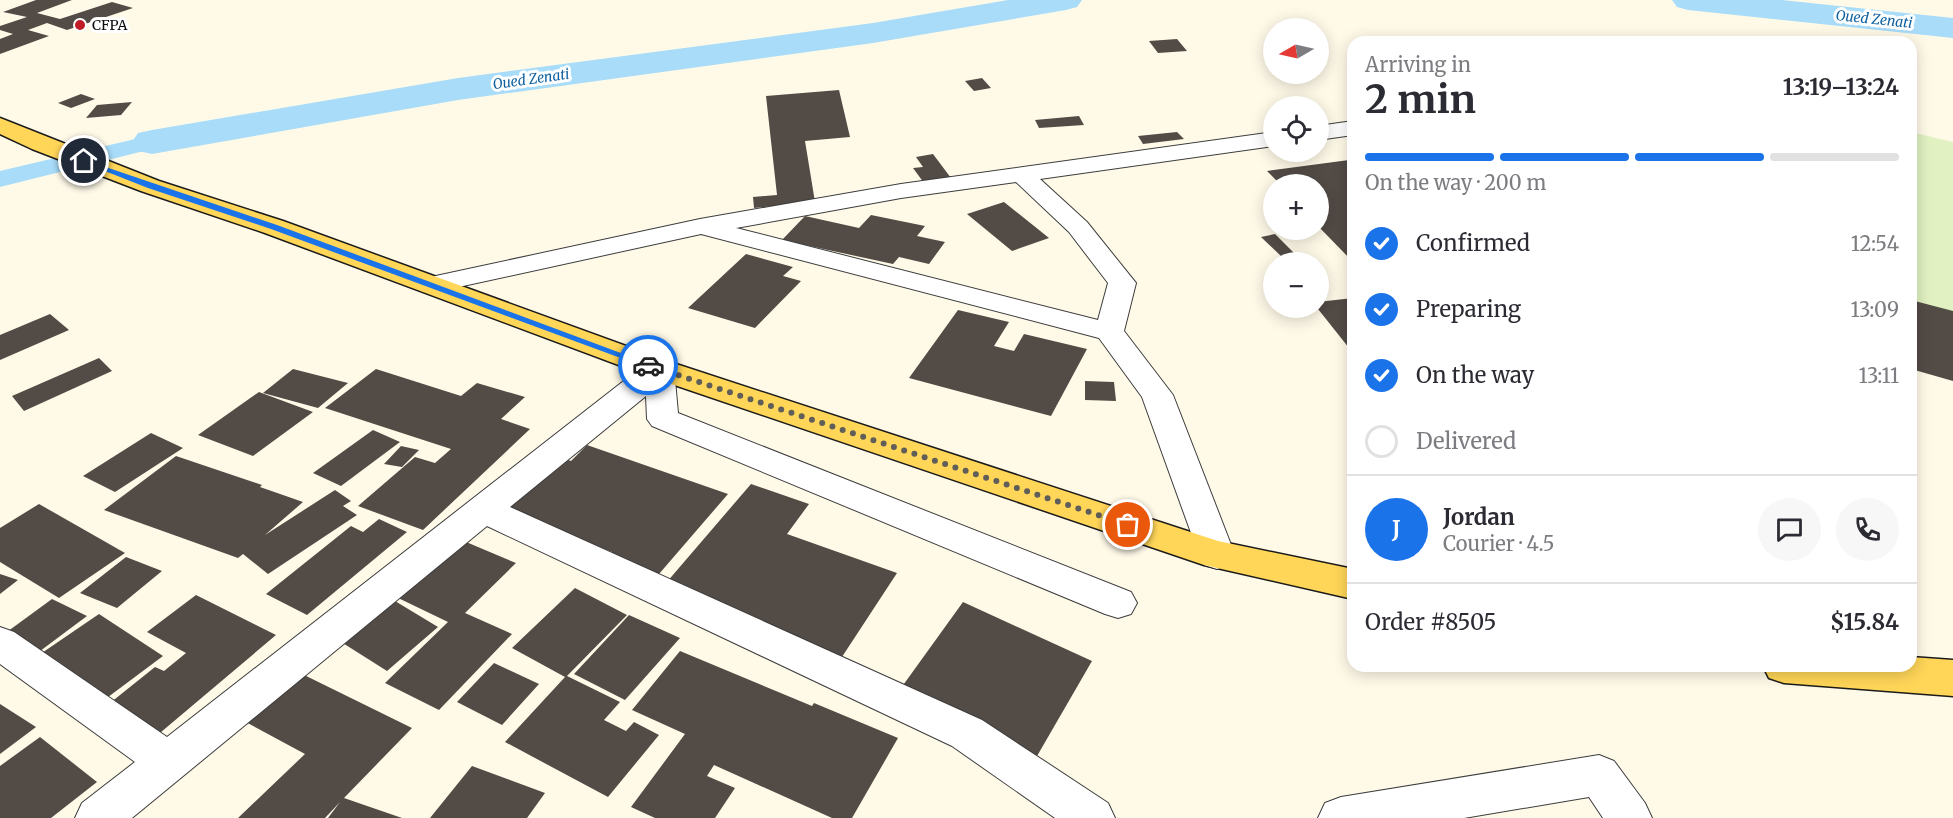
<!DOCTYPE html>
<meta charset="utf-8">
<style>
body{margin:0;font-family:Merriweather,serif;background:#f7f7f7;color:#2b2b33;height:100vh;display:flex;flex-direction:column;font-size:22px;white-space:nowrap}
*{box-sizing:border-box;margin:0}
p{font-size:20px;color:#7c7c81}
.icon{flex:none;width:33px;height:33px;fill:none;stroke:currentColor;stroke-width:2;stroke-linecap:round;stroke-linejoin:round}
.map{position:relative;flex:1;overflow:hidden}
.panel{position:absolute;left:1347px;top:36px;width:570px;height:636px;display:flex;flex-direction:column;background:#fff;border-radius:18px;box-shadow:0 3px 15px #0003}
.panel>*{flex:none}
.needle{width:39px;rotate:261deg}
.tools{position:absolute;left:1263px;top:18px;display:grid;gap:12px}
.tools a{display:grid;place-items:center;width:66px;height:66px;border-radius:50%;background:#fff;box-shadow:0 3px 15px #0003;font-size:30px}
.pin{position:absolute;display:grid;place-items:center;width:51px;height:51px;color:#fff;margin:-26px;border:3px solid #fff;border-radius:50%;box-shadow:0 2px 6px #0007}
.courier{position:absolute;display:grid;place-items:center;width:60px;height:60px;margin:-30px;border:4px solid #1a73e8;border-radius:50%;background:#fff;color:#222;box-shadow:0 2px 8px #0007}
.overview em{font-style:normal;font-weight:700}
.overview div{display:flex;flex-direction:column-reverse}
.overview{display:flex;align-items:center;justify-content:space-between;height:102px;padding:0 18px}
h1{font-size:39px;font-weight:700;line-height:45px}
.bar{display:grid;grid-template-columns:repeat(4,1fr);gap:9px 6px;align-content:center;height:72px;padding:0 18px}
.bar i{height:8px;border-radius:4px;background:#e1e1e2}
.bar .current{background:#1a73e8}
.bar p{grid-column:span 4}
.line{display:flex;align-items:center;gap:15px;padding:0 18px;border-top:2px solid #e1e1e2}
.line div{flex:1}
.round{display:grid;place-items:center;flex:none;width:63px;height:63px;border-radius:32px;background:#f7f7f7}
ol{padding:0 18px;list-style:none}
li{display:flex;align-items:center;gap:18px;height:66px}
li p{margin-inline-start:auto}
li .icon{padding:6px;border-radius:50%;background:#1a73e8;color:#fff;stroke-width:4}
li:last-child{color:#7c7c81}
li i{width:33px;height:33px;border:3px solid #e1e1e2;border-radius:50%}
.map>svg:first-child{display:block}
.pitch{fill:#e1f1c2}
.lines{fill:none;stroke-linecap:round;stroke-linejoin:round}
.canal{fill:#a9dcf9;fill-rule:evenodd}
.river{fill:#a9dcf9;fill-rule:evenodd}
.building{fill:#534b46}
.minor-casing{stroke:#3d3d3d;stroke-width:2}
.primary-casing{stroke:#1b1b1b;stroke-width:3}
.minor{fill:#fff;fill-rule:evenodd}
.primary{fill:#ffd658;fill-rule:evenodd}
.route{fill:#1a73e8}
.done{stroke:#605e58;stroke-width:6;stroke-dasharray:0 10.8}
.poi-dot{fill:#c01c25;stroke:#fff;stroke-width:2}
.labels{text-anchor:middle;dominant-baseline:central;stroke-width:6;stroke-linejoin:round;paint-order:stroke}
.far-water-label{font-size:14px;font-style:italic;fill:#0f61a1;stroke:#fff}
.far-poi-label{font-size:14px;fill:#0a0a0a;stroke:#fff;text-anchor:start}
</style>
<div class="map">
<svg width="1953" height="818" viewBox="0 0 1953 818">
<rect width="100%" height="100%" fill="#fffae8"/>
<polygon class="pitch" points="1911,132 1953,142 1953,369 1911,357"/>
<g class="lines">
<polygon class="canal" points="152,135 160,137 164,142 160,147 0,187 0,171"/>
<g class="river">
<polygon points="1008,0 1082,0 1077,7 1066,10 873,43 458,100 152,154 138,151 132,142 138,133 152,130 458,78 873,23"/>
<polygon points="1672,0 1782,0 1953,18 1953,38 1688,10 1677,7"/>
</g>
</g>
<g class="building">
<polygon points="36,0 72,0 37,13 60,19 112,2 133,8 67,30 47,23 28,30 49,36 0,54 0,39 13,34 0,30 0,26 27,17 3,12"/>
<polygon points="1177,39 1187,51 1158,53 1149,41"/>
<polygon points="982,78 991,88 974,91 965,81"/>
<polygon points="839,90 850,137 805,141 815,202 754,208 753,197 777,195 766,96"/>
<polygon points="81,94 95,99 71,108 58,103"/>
<polygon points="132,102 121,115 86,118 97,105"/>
<polygon points="1079,116 1084,125 1039,128 1035,120"/>
<polygon points="1177,132 1184,139 1143,144 1138,136"/>
<polygon points="933,154 951,178 924,183 913,168 923,167 916,157"/>
<polygon points="1349,160 1353,163 1353,262 1318,226 1318,184 1280,184 1267,171"/>
<polygon points="1004,202 1049,238 1012,251 967,214"/>
<polygon points="871,215 925,226 917,236 945,242 929,264 899,257 893,264 782,240 805,216 859,228"/>
<polygon points="1275,234 1296,255 1282,257 1261,237"/>
<polygon points="746,254 793,267 783,276 801,281 755,328 688,308"/>
<polygon points="1353,298 1353,353 1318,309 1318,302"/>
<polygon points="1911,300 1953,311 1953,381 1911,369"/>
<polygon points="958,310 1009,322 994,346 1014,351 1024,334 1087,349 1051,416 909,378"/>
<polygon points="50,314 69,330 0,360 0,335"/>
<polygon points="99,358 112,371 24,411 12,396"/>
<polygon points="293,369 348,383 318,408 263,393"/>
<polygon points="376,369 461,396 477,383 525,397 501,419 530,429 423,530 358,506 415,457 435,463 451,449 325,408"/>
<polygon points="1085,381 1114,382 1116,401 1085,400"/>
<polygon points="259,392 313,412 253,456 198,435"/>
<polygon points="373,430 400,442 341,486 313,473"/>
<polygon points="151,433 183,448 115,492 83,476"/>
<polygon points="587,445 728,494 659,574 609,555 612,552 504,511 560,457 571,461"/>
<polygon points="401,446 419,450 402,467 384,464"/>
<polygon points="176,456 262,485 260,487 303,502 265,535 335,490 351,501 343,506 357,515 268,574 243,554 238,558 104,510"/>
<polygon points="751,484 809,504 787,534 897,573 838,663 666,583"/>
<polygon points="39,504 125,553 59,598 0,562 0,528"/>
<polygon points="379,519 407,532 307,615 266,594 351,526 363,532"/>
<polygon points="459,539 516,563 465,613 512,634 439,710 385,683 448,622 394,596"/>
<polygon points="126,557 162,571 117,608 80,593"/>
<polygon points="0,574 18,580 0,594"/>
<polygon points="575,588 627,615 567,676 620,702 604,720 626,731 634,722 659,735 608,797 505,742 565,677 512,648"/>
<polygon points="196,595 276,635 135,754 85,723 155,667 164,671 186,653 147,632"/>
<polygon points="390,598 438,627 387,671 338,640"/>
<polygon points="52,599 87,616 16,669 0,660 0,637"/>
<polygon points="963,602 1092,661 1033,763 896,695"/>
<polygon points="99,614 163,656 80,718 14,672"/>
<polygon points="629,615 680,638 625,700 574,674"/>
<polygon points="680,651 812,706 814,703 898,738 852,818 832,818 714,765 707,776 735,788 715,818 655,818 631,807 685,734 632,710"/>
<polygon points="494,663 539,684 502,725 457,702"/>
<polygon points="296,671 412,728 344,798 402,818 328,818 340,802 325,818 238,818 305,754 242,720"/>
<polygon points="0,704 36,727 0,754"/>
<polygon points="40,737 97,782 51,818 0,818 0,766"/>
<polygon points="472,766 545,793 527,818 430,818"/>
</g>
<g class="lines">
<g class="minor-casing">
<g id="minor">
<polygon points="1353,121 1353,135 1318,140 1318,126"/>
<path d="M1274,132V146L1040,179L1087,222L1136,283L1124,331L1173,395L1235,555L1230,565L1217,569L1204,565L1199,555L1142,397L1099,338L701,234L431,293L421,291L417,285L421,279L431,277L700,219L901,184ZM1016,182L1069,232L1108,283L1098,320L736,228L901,198Z"/>
<polygon points="659,360 670,362 674,369 678,413 1131,592 1137,603 1131,614 1118,618 1105,614 652,426 647,419 646,396 510,507 982,720 1108,803 1115,818 1055,818 952,746 487,526 132,818 75,818 82,803 135,762 0,664 0,627 14,632 167,737 648,362"/>
<polygon points="1599,755 1614,761 1645,803 1652,818 1603,818 1589,797 1464,818 1318,818 1325,803 1341,797"/>
</g>
</g>
<g class="primary-casing">
<g id="primary">
<polygon points="0,118 159,181 283,221 670,362 1218,541 1353,569 1353,599 1204,565 648,376 265,233 141,191 32,149 0,134"/>
<polygon points="1911,657 1953,660 1953,696 1784,683 1769,678 1763,666 1911,666"/>
</g>
</g>
<use href="#minor" class="minor"/>
<use href="#primary" class="primary"/>
</g>
<polygon class="route" points="82,159 277,225 653,365 645,367 271,229 148,188 82,162"/>
<g class="lines">
<polyline class="done" points="648,365 1128,525"/>
</g>
<circle class="poi-dot" cx="80" cy="25" r="6"/>
<g class="labels">
<g class="far-water-label">
<text transform="translate(1874 19) rotate(6)">Oued Zenati</text>
<text transform="translate(531 79) rotate(-8)">Oued Zenati</text>
</g>
<g class="far-poi-label">
<text x="92" y="25">CFPA</text>
</g>
</g>
</svg>
<div class="tools">
<a><svg class="needle" viewBox="-14 -14 28 28"><path d="M0-13l5 13h-10z" fill="#e53935"/><path d="M0 13l5-13h-10z" fill="#7c7c81"/></svg></a>
<a><svg class="icon" aria-label="locate" viewBox="0 0 24 24"><circle cx="12" cy="12" r="6"/><path d="M12 2v4M12 18v4M2 12h4M18 12h4"/></svg></a>
<a>+</a>
<a>−</a>
</div>
<div class="pin" style="left:1128px;top:525px;background:#ea580c"><svg class="icon" aria-label="bag" viewBox="0 0 24 24"><path d="M5 8h14l-1 12H6zM9 8a3 3 0 0 1 6 0"/></svg></div>
<div class="pin" style="left:84px;top:161px;background:#1f2937"><svg class="icon" aria-label="home" viewBox="0 0 24 24"><path d="M3 11l9-7 9 7M6 9v11h12V9"/></svg></div>
<div class="courier" style="left:648px;top:365px"><svg class="icon" aria-label="car" viewBox="0 0 24 24"><path d="M5 17H2v-5l4-1 3-4h7l3 4 3 1v5h-3M9 17h6M6 11h13"/><circle cx="7" cy="17" r="2"/><circle cx="17" cy="17" r="2"/></svg></div>
<section class="panel">
<div class="overview"><div><h1>2 min</h1><p>Arriving in</p></div><em>13:19–13:24</em></div>
<div class="bar"><i class="current"></i><i class="current"></i><i class="current"></i><i></i><p>On the way · 200 m</p></div>
<ol>
<li><svg class="icon" aria-label="check" viewBox="0 0 24 24"><path d="M5 12l5 5 9-10"/></svg>Confirmed<p>12:54</p></li>
<li><svg class="icon" aria-label="check" viewBox="0 0 24 24"><path d="M5 12l5 5 9-10"/></svg>Preparing<p>13:09</p></li>
<li><svg class="icon" aria-label="check" viewBox="0 0 24 24"><path d="M5 12l5 5 9-10"/></svg>On the way<p>13:11</p></li>
<li><i></i>Delivered</li>
</ol>
<div class="line" style="height:108px"><b class="round" style="background:#1a73e8;color:#fff">J</b><div><b>Jordan</b><p>Courier · 4.5</p></div><a class="round"><svg class="icon" aria-label="chat" viewBox="0 0 24 24"><path d="M4 5h16v11H9l-5 4z"/></svg></a><a class="round"><svg class="icon" aria-label="phone" viewBox="0 0 24 24"><path d="M5 4h4l2 5-3 2q2 4 5 5l2-3 5 2v4C11 20 4 13 5 4z"/></svg></a></div>
<div class="line" style="height:78px"><div>Order #8505</div><b>$15.84</b></div>
</section>
</div>
